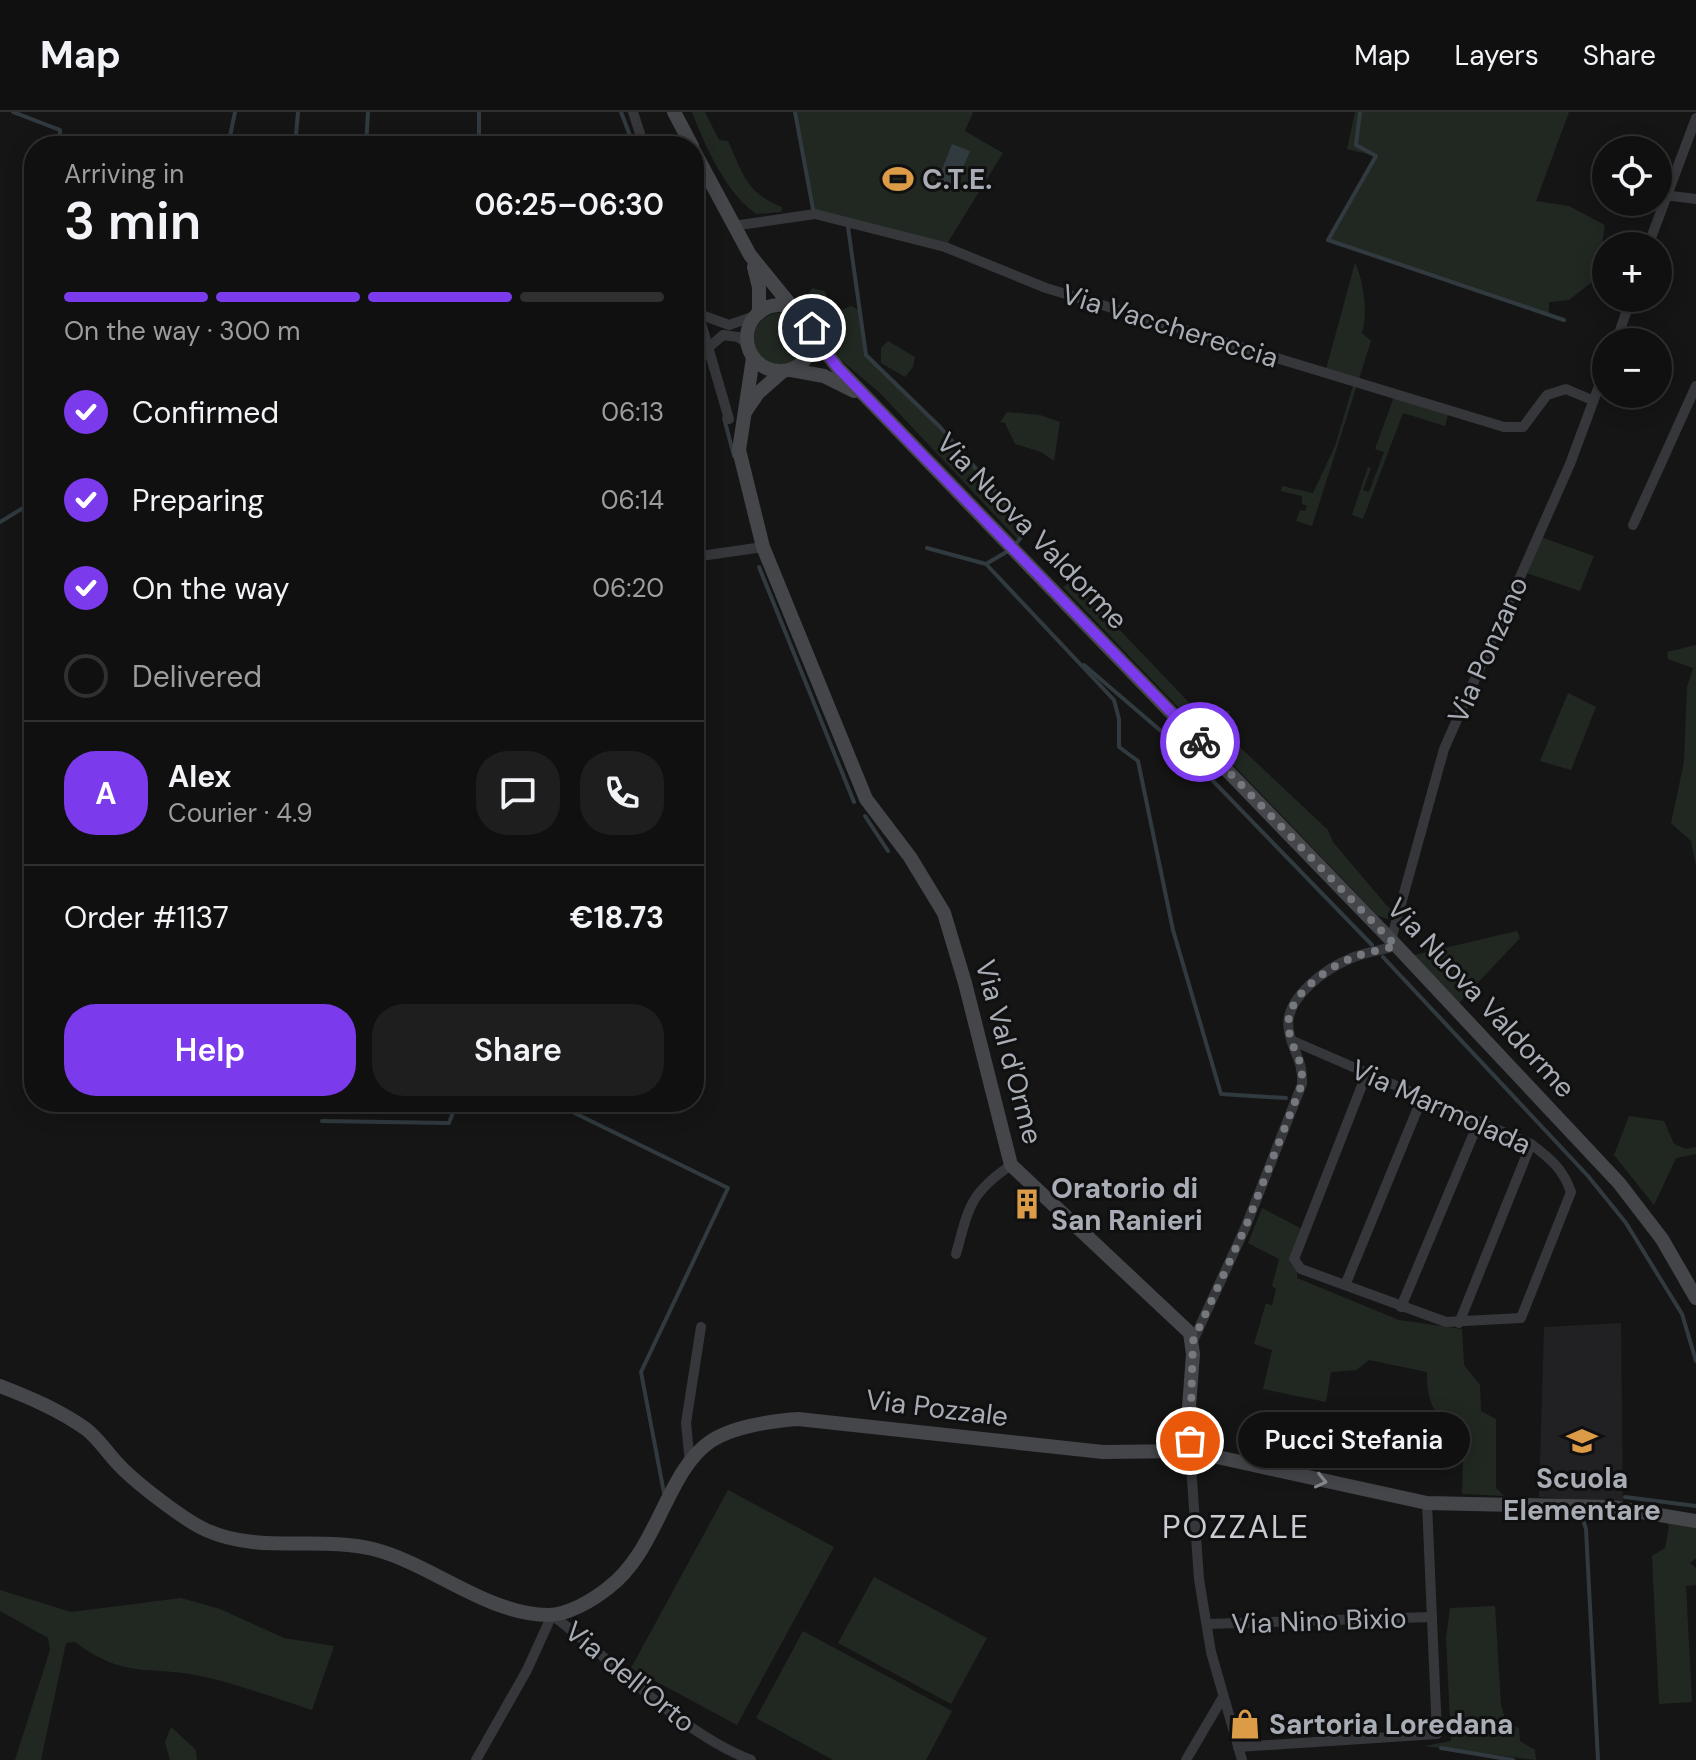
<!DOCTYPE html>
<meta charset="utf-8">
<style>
body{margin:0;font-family:"DM Sans",sans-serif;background:#1e1e1e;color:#f1f3f6;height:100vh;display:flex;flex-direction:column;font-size:30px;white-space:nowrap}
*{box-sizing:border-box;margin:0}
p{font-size:26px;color:#9c9d9f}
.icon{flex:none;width:44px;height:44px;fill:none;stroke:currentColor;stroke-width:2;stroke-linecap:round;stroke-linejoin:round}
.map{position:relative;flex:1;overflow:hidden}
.details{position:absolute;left:24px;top:24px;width:680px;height:976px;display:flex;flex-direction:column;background:#101010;border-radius:32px;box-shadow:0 4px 20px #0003,0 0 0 2px #303030}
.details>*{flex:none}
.buttons{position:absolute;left:1592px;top:24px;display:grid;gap:16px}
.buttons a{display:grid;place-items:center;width:80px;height:80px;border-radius:50%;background:#101010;box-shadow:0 4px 20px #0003,0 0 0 2px #303030;font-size:40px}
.pin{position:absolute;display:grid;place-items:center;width:68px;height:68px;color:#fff;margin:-34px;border:4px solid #fff;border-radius:50%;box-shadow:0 2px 8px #0007}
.courier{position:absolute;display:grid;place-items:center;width:80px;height:80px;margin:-40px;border:6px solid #7c3aed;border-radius:50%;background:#fff;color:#222;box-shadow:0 2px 10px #0007}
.bubble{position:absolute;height:56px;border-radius:28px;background:#101010;box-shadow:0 4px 20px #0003,0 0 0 2px #303030;font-size:26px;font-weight:600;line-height:56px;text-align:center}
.overview em{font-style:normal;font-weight:600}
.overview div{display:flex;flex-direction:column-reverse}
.overview{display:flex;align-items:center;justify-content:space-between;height:136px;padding:0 40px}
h1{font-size:52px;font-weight:600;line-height:60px}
.bar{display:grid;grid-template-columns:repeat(4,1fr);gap:12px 8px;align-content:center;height:96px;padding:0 40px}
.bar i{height:10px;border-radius:6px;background:#303030}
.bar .active{background:#7c3aed}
.bar p{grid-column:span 4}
.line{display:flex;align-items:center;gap:20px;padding:0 40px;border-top:2px solid #303030}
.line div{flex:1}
.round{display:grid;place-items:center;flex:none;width:84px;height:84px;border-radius:32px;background:#1e1e1e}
ol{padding:0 40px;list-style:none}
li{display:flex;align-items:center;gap:24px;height:88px}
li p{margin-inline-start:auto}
li .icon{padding:8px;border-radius:50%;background:#7c3aed;color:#fff;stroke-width:4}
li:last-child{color:#9c9d9f}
li i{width:44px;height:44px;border:4px solid #303030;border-radius:50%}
.cta{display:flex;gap:16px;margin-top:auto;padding:16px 40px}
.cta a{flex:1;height:92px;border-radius:32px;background:#7c3aed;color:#fff;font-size:32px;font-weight:600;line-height:92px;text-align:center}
.cta a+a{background:#1e1e1e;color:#f1f3f6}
header{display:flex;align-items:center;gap:48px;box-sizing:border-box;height:112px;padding:0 40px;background:#101010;border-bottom:2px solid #303030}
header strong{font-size:38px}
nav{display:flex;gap:44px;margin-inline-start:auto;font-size:28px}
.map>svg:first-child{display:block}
.built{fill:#212123}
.green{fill:#212822}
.water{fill:#313a3f}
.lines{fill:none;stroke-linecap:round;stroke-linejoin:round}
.stream{stroke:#313a3f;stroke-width:4}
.street{stroke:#36373b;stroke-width:10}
.secondary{stroke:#44464a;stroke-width:14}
.oneway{stroke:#858990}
.done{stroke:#75787d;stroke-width:8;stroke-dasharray:0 14.4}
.route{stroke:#7c3aed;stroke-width:10}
.labels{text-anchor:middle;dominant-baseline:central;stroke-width:6;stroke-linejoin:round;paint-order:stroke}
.poi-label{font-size:28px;font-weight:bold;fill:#a8adb5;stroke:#101011;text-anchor:start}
.street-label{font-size:28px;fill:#a8adb5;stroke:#101011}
.quarter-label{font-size:32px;letter-spacing:2px;fill:#c8ccd1;stroke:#101011}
</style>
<header>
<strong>Map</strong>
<nav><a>Map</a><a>Layers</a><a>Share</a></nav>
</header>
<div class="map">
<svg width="1696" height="1648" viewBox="0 0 1696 1648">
<rect width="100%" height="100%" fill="#151516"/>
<polygon class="built" points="1621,1211 1623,1392 1539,1385 1544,1215"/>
<g class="green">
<path d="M692,0H705L719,28L728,29C744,63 745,80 782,95L781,100L756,102C725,79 706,36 692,0Z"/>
<polygon points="795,0 973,0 965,19 1003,41 945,135 847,110 813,97"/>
<polygon points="1355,0 1569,0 1536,89 1569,94 1605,113 1597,166 1569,188 1549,190 1549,202 1328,128 1376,44 1347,37"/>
<path d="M1355,151C1364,170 1368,201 1362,221L1371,229L1312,414L1296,409L1300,398L1305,399L1307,394L1302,392V384L1281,379L1282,374L1313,381L1335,334L1354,270L1325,261Z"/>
<polygon points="812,176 825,179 828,189 839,199 851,194 859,198 866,243 940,315 1028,417 1019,429 881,282 840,247 830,233 820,203 803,190"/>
<circle cx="780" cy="227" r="26"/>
<polygon points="888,229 915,245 913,255 905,265 881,251 881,236"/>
<polygon points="1395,282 1449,299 1445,314 1403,301 1363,407 1352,403 1368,355 1371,356 1363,378 1369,380 1384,340 1375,337"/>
<polygon points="1007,300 1040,303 1060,310 1054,349 1041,340 1015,332 1005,311 1000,310"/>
<polygon points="1538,424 1594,444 1580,479 1523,460"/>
<polygon points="1073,469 1199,601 1206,597 1230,599 1225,621 1328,718 1333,730 1388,795 1395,797 1388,807 1378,804 1063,475"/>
<polygon points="1696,533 1696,754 1691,729 1671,711 1684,650 1687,575 1693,556 1668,547 1667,540"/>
<polygon points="1568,581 1596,595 1571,658 1540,649"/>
<polygon points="1517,819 1520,826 1454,896 1406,845"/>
<polygon points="1629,1004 1664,1009 1674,1032 1686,1037 1696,1035 1696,1042 1676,1046 1654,1093 1614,1043"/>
<path d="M1262,1096L1302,1117L1290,1151L1297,1157V1166L1399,1208L1462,1217L1464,1253L1480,1273L1481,1299L1496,1307V1376L1504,1384L1462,1382L1464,1314C1432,1308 1427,1289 1427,1260L1369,1248L1356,1258L1331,1260L1326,1290L1263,1277L1272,1238L1254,1232L1266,1191L1272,1194L1276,1177L1272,1174L1279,1147L1248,1131Z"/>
<polygon points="728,1378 834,1435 737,1613 631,1556"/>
<polygon points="1665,1404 1696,1409 1696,1446 1690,1451 1696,1456 1696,1473 1686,1474 1692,1590 1659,1592 1652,1444 1665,1436 1669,1415"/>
<polygon points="874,1465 987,1526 951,1592 838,1531"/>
<path d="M0,1478L71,1500L181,1486L220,1497L284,1526L334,1534L312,1598C277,1587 241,1573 205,1565C149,1552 127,1569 75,1530L66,1531L41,1648H15L50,1538L48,1526L0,1499Z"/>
<polygon points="1495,1494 1501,1593 1506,1610 1519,1616 1520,1629 1535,1638 1536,1648 1424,1634 1451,1629 1446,1526 1450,1496"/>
<polygon points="803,1519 952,1599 926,1648 833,1648 756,1606"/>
<polygon points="171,1615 196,1638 197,1648 170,1648 165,1630"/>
</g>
<polygon class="water" points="952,32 970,39 955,75 938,68"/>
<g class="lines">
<g class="stream">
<polyline points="13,0 60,18 59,34"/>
<polyline points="621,0 634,34"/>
<polyline points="795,0 813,97"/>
<polyline points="1360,0 1356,33 1376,44 1328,128 1564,208"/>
<polyline points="228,34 235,0"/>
<polyline points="295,34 298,0"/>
<polyline points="366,34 368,0"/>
<polyline points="479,34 479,0"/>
<polyline points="848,115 866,243 940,315 1028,417 1015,433"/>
<polyline points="724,306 734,344"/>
<polyline points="0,410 23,396 34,383"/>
<polyline points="927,436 986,452 1114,588 1119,607 1119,635 1138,649 1173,818 1221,982 1286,986"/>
<polyline points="986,452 1008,439"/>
<polyline points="759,455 854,690"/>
<polyline points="1084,553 1182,637 1372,833"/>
<polyline points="865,704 888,739"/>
<polyline points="1383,845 1588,1064 1626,1111 1682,1202 1696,1249"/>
<polyline points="552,990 728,1076 641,1260 664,1381"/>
<polyline points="322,1009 449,1011 457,990"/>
<polyline points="1625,1385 1696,1394"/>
<polyline points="1582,1404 1586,1417 1598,1648"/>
<polyline points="1441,1636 1513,1648"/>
</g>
<g class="street">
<polyline points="633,0 644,34"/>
<polyline points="1664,83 1696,87"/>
<polyline points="733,114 815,102 945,135 1046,176 1504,315 1523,315 1547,283 1566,277 1592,288"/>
<polyline points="1648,134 1696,6"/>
<polyline points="694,187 729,307"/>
<polyline points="699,202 729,213 755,204"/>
<polyline points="1616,230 1631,186"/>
<polyline points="708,236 723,223 738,225 747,231"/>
<polyline points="1633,413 1696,274"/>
<polyline points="694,445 763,435"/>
<polyline points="1391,828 1444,637 1570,352 1606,255"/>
<path d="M1293,929L1531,1032C1551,1047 1563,1057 1571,1080L1521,1206L1446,1210L1301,1157L1294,1147L1366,963"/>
<path d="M956,1142C969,1095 969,1082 1011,1053"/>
<polyline points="1346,1171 1422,986"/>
<polyline points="1401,1195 1479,1009"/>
<polyline points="1459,1211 1531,1032"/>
<path d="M1193,1229L1246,1114L1302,972C1303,947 1293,941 1289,919C1282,886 1328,855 1354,845C1367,840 1382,838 1396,834"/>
<polyline points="1190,1339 1199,1467 1211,1540 1242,1648"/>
<polyline points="690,1351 686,1311 701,1215"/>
<polyline points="1207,1512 1432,1505"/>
<polyline points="1238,1635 1437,1622 1427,1391"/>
<path d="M476,1648L527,1558L552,1503C613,1549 682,1622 751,1648"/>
<polyline points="1186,1648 1223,1585"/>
</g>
<g class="secondary">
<polyline points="674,0 692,34"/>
<polyline points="694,39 750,143 793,196"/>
<polyline points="754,155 759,175 759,201"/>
<circle cx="780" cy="226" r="33"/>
<polyline points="813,224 838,256 1391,828 1619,1071 1662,1127 1696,1186"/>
<polyline points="753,246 739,338 763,435 866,687 910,745 944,801 965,871 1011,1053 1190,1221 1193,1242 1189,1295 1190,1339"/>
<polyline points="791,258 824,264 854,279"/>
<polyline points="745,300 758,281 783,259"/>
<path d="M0,1274C31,1286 59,1298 86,1317C99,1327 108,1342 119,1353C136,1371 184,1408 206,1418C258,1442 320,1424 373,1437C432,1452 486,1502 548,1503C568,1503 593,1488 608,1476C658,1439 666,1359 711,1329C734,1314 772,1309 798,1307L1103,1340L1190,1339L1427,1391L1611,1395L1696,1409"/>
</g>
</g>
<defs><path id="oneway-chevron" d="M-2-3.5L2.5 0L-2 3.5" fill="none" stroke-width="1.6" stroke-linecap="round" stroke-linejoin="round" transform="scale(2)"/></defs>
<use class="oneway" href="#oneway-chevron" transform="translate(1321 1369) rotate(13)"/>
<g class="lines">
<path class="done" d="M1190,1329L1193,1229L1246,1114L1302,972C1303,944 1293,942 1289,919C1282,886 1328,855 1354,845C1367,840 1382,838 1396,834L1200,630"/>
<polyline class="route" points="812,216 813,224 838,256 1200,630"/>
</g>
<defs>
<g id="stadium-bare" transform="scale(2.4)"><path d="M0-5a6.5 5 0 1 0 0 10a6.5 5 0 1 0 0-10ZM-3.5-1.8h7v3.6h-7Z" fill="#dc9b46" stroke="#101011" stroke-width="2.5" paint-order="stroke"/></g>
<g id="building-bare" transform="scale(2.4)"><path d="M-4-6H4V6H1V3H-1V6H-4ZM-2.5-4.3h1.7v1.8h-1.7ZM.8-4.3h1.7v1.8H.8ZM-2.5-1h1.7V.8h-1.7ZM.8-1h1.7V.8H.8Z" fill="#dc9b46" stroke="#101011" stroke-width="2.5" paint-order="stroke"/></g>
<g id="school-bare" transform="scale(2.4)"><path d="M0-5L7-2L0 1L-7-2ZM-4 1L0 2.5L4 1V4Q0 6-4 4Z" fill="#dc9b46" stroke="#101011" stroke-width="2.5" paint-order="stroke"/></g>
<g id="shop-bare" transform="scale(2.4)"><path d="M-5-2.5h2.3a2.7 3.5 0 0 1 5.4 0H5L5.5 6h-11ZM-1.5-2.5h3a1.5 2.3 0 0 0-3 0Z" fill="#dc9b46" stroke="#101011" stroke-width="2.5" paint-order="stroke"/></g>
</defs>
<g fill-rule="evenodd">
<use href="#stadium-bare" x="898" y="67"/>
<use href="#building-bare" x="1027" y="1092"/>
<use href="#school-bare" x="1582" y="1329"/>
<use href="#shop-bare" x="1245" y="1612"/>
</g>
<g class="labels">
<g class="poi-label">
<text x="922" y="67">C.T.E.</text>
<text x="1051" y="1076">Oratorio di<tspan x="1051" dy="32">San Ranieri</tspan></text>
<text x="1582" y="1366" text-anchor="middle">Scuola<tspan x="1582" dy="32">Elementare</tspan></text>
<text x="1269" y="1612">Sartoria Loredana</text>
</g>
<g class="street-label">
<text transform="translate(1170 214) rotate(17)">Via Vacchereccia</text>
<text transform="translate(1032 419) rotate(46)">Via Nuova Valdorme</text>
<text transform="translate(1488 538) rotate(-66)">Via Ponzano</text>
<text transform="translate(1481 886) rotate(47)">Via Nuova Valdorme</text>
<text transform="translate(1009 940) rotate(75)">Via Val d'Orme</text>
<text transform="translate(1441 995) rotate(24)">Via Marmolada</text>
<text transform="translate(937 1296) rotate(7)">Via Pozzale</text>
<text transform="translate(1319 1509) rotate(-2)">Via Nino Bixio</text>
<text transform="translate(630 1565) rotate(39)">Via dell'Orto</text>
</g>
<g class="quarter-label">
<text x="1236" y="1415">POZZALE</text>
</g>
</g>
</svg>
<div class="buttons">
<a><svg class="icon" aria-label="locate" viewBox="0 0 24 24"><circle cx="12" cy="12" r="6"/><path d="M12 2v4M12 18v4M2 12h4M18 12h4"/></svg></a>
<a>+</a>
<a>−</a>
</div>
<div class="pin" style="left:1190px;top:1329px;background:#ea580c"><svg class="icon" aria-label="bag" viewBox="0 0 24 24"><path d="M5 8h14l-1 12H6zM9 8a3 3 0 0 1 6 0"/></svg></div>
<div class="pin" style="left:812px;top:216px;background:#1f2937"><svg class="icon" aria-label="home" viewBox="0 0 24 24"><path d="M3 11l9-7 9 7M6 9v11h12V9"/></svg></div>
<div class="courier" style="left:1200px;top:630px"><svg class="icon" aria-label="bike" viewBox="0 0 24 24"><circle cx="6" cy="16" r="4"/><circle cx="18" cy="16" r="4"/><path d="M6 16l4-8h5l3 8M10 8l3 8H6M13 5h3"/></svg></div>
<div class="bubble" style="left:1238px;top:1300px;width:232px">Pucci Stefania</div>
<section class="details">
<div class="overview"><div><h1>3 min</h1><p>Arriving in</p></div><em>06:25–06:30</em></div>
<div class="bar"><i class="active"></i><i class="active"></i><i class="active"></i><i></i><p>On the way · 300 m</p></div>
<ol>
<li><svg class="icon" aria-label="check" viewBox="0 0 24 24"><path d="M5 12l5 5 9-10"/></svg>Confirmed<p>06:13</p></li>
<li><svg class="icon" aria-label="check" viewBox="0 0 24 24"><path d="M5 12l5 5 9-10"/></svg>Preparing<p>06:14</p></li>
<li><svg class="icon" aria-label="check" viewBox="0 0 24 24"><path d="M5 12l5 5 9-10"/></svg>On the way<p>06:20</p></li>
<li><i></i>Delivered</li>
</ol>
<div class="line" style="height:144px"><b class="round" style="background:#7c3aed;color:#fff">A</b><div><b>Alex</b><p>Courier · 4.9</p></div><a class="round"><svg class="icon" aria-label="chat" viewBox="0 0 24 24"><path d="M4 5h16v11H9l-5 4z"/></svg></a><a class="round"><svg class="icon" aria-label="phone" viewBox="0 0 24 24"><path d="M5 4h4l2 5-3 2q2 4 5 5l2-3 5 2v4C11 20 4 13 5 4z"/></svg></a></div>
<div class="line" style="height:104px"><div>Order #1137</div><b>€18.73</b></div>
<div class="cta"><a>Help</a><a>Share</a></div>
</section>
</div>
